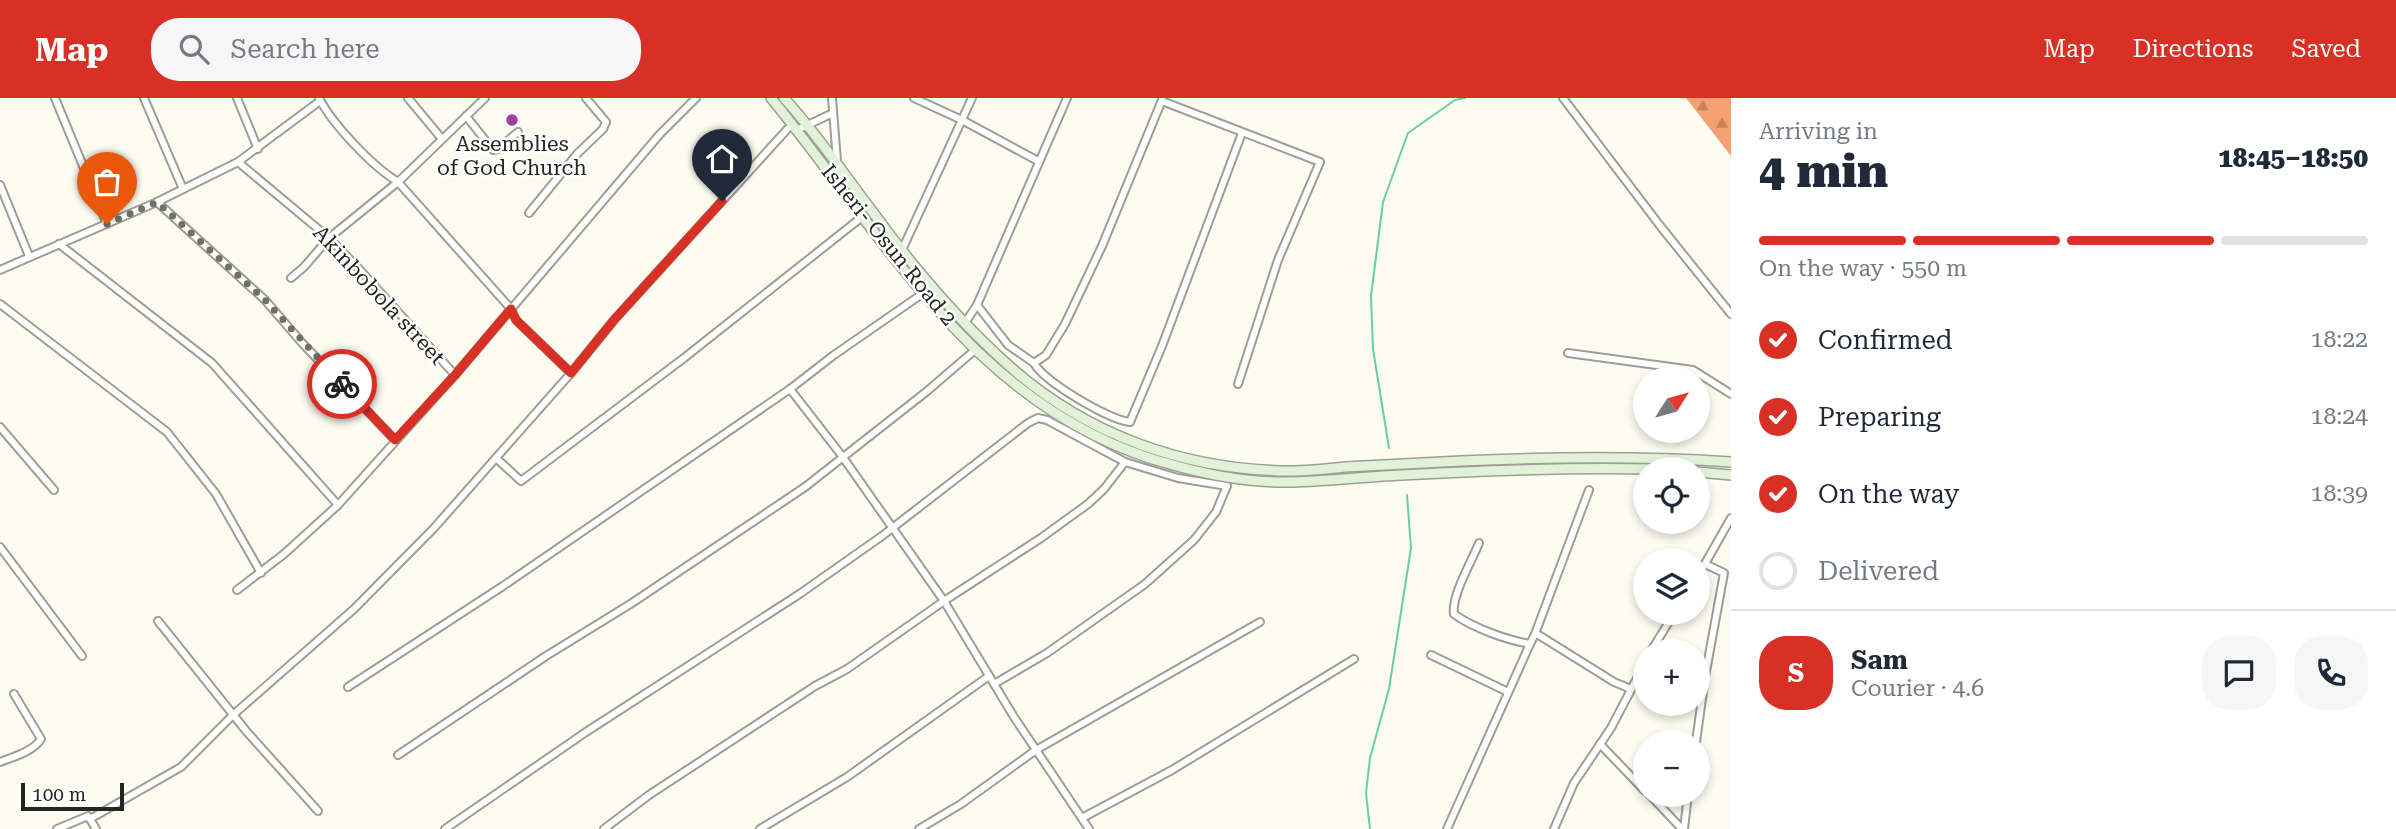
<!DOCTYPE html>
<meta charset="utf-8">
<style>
body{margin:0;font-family:"Roboto Serif",serif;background:#f6f6f7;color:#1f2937;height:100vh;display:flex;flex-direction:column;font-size:26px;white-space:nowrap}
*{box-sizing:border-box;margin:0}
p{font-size:23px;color:#747a83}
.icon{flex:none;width:38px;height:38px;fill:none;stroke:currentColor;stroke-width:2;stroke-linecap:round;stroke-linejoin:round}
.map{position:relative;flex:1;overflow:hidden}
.panel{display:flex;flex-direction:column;background:#fff;width:665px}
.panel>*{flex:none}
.needle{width:46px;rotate:53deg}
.fabs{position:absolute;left:1633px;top:268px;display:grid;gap:14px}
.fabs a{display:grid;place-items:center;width:77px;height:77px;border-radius:50%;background:#fff;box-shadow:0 4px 10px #0003;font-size:35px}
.scale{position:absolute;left:21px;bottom:18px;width:103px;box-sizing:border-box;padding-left:7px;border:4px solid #242420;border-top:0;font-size:19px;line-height:24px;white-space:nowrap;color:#242420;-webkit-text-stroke:5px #fff;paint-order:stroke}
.pin{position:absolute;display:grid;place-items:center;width:60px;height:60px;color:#fff;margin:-72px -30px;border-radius:50% 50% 50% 0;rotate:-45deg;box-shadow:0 0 7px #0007}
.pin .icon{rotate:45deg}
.courier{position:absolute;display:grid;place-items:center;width:70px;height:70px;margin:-35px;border:5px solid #d93025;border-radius:50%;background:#fff;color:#222;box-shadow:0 2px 9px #0007}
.head em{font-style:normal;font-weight:800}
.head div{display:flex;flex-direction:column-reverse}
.head{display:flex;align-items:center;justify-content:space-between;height:119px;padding:0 28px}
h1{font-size:46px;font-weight:800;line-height:52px}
.bar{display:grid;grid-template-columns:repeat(4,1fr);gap:10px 7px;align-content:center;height:84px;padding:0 28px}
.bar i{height:9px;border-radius:5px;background:#e0e1e3}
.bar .current{background:#d93025}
.bar p{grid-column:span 4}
.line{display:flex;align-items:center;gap:18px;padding:0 28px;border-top:2px solid #e0e1e3}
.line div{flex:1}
.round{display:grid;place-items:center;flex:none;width:74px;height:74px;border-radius:28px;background:#f6f6f7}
ol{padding:0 28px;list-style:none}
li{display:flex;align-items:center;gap:21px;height:77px}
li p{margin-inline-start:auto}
li .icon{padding:7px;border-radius:50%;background:#d93025;color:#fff;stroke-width:4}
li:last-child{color:#747a83}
li i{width:38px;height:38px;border:4px solid #e0e1e3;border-radius:50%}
header{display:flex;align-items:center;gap:42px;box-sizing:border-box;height:98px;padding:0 35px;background:#d93025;color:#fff}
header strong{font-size:33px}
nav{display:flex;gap:38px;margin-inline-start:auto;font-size:24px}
.search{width:490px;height:63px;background:#f6f6f7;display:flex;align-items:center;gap:18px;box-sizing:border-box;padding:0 24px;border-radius:28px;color:#747a83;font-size:26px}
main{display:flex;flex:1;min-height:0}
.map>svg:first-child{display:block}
.forest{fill:url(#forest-firs)}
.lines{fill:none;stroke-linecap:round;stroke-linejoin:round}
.stream{stroke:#67cfa3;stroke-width:2}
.minor-casing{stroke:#9e9e95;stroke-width:10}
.secondary-casing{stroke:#9e9e95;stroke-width:12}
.minor{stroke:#fff;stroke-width:6}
.secondary{stroke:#e2f2d9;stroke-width:9}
.done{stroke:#707069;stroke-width:7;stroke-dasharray:0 12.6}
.route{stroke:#d93025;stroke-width:9}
.poi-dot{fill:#9f40a8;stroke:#fff;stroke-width:2.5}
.labels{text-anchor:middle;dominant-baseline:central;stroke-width:5;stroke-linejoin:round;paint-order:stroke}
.poi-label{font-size:21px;fill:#242420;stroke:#fff}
.street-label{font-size:21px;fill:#242420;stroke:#fff}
</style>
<header>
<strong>Map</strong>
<div class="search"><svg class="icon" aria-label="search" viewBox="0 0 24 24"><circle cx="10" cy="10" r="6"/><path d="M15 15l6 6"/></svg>Search here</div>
<nav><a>Map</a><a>Directions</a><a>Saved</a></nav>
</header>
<main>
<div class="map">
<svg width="1731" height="731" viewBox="0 0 1731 731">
<defs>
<pattern id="forest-firs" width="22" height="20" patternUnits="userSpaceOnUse" patternTransform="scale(1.75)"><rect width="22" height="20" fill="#f4a072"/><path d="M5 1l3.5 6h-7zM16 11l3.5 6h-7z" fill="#c5825d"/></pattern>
</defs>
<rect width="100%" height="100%" fill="#fcfcf1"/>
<polygon class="forest" points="1686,0 1731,0 1731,58"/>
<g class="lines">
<g class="stream">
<polyline points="1389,350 1373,251 1371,198 1383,104 1408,35 1455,2 1465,0"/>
<polyline points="1370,731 1366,695 1370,660 1389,591 1411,450 1407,397"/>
</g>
<g class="minor-casing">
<g id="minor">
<polyline points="55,0 107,126"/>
<polyline points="144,0 183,91"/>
<polyline points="237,0 258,51"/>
<path d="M319,0C333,27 372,68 398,84L511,211L516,222L571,275"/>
<polyline points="408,0 442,41"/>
<polyline points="914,0 962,22 1038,63"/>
<polyline points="1563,0 1661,129 1731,216"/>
<polyline points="1162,3 1320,64 1278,162 1238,286"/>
<polyline points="466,18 493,52 498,51 518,34"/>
<polyline points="797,32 833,15"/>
<polyline points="238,64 329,140 360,172 455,277"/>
<polyline points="829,71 837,63 832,0"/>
<polyline points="0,87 29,158"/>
<polyline points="157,104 265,202 303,246 395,342"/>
<polyline points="529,115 578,55 603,31 606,24 586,0"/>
<polyline points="59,146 212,265 338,407"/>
<polyline points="902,152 972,0"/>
<polyline points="0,172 157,104 238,64 320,3"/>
<polyline points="291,180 304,169 329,140 398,84 485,0"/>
<polyline points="0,206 167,334 216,396 261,475"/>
<polyline points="977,207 1008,247 1034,265 1046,257 1065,226 1102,148 1162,2"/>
<polyline points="965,225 977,207 1067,0"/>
<polyline points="1568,255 1693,272 1731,296"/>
<path d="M1034,265C1043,283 1109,322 1130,324L1162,248L1242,35"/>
<polyline points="790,291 842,358 944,503 1014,619 1089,731"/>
<polyline points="0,329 54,392"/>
<polyline points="496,360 521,383 684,260 862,119"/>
<path d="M1479,445C1472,463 1451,498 1454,516C1473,530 1507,542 1530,546L1534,538L1537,536L1614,584L1631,591"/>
<polyline points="0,449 82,558"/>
<polyline points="1698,478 1731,420"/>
<polyline points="237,492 284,456 338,407 455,277 660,36 696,0"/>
<polyline points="158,523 247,634 318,713"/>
<polyline points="1535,536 1589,392"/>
<polyline points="1651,553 1675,514"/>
<polyline points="1431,557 1508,594"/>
<polyline points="348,589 503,488 790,291 834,257 922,196"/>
<polyline points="1696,644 1705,579 1724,475 1705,466"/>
<polyline points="1600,646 1645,693"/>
<polyline points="398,657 546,558 632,505 805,389 926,294 975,252"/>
<path d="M0,664C13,659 34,653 41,641L14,596"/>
<polyline points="1649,696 1682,731"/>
<polyline points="1082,720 1172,672 1354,561"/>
<polyline points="57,731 88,718 90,721"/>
<polyline points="96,731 90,721 181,669 233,617 354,511 434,430 571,275 614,222 792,26"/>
<polyline points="445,731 586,634 801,495 882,438 1028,325 1038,320 1047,322 1125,364 1178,380 1227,388 1216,414 1194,442 1145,486 1047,555 994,586"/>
<polyline points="604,731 649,697 815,588 847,571 944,503 1041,440 1088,406 1104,391 1125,364"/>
<polyline points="760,731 847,679 989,578"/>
<polyline points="919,731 961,706 1036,652 1260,524"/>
<polyline points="1447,731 1530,546"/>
<polyline points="1554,731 1574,685 1611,630 1645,565"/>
<polyline points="1684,731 1688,696"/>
</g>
</g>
<g class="secondary-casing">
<g id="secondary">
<path d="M771,0C889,144 979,316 1173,367C1212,378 1253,385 1293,384C1323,383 1353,380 1383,378C1471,373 1560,369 1648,371"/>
<path d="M784,0C817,36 843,75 872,113C912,168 957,221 1007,266C1086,337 1184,372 1290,373C1308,373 1327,371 1345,369C1383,367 1422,365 1461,363C1551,359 1641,358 1731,364"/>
<polyline points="1698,374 1731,377"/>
</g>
</g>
<use href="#minor" class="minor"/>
<use href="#secondary" class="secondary"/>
</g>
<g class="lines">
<polyline class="done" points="107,126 157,104 265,202 342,286"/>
<polyline class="route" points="342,286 395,342 455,277 511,211 516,222 571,275 614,222 722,103"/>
</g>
<circle class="poi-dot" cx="512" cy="22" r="7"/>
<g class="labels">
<g class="poi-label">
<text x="512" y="46">Assemblies<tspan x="512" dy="24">of God Church</tspan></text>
</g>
<g class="street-label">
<text transform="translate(889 147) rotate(51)">Isheri- Osun Road 2</text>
<text transform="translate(379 197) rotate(47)">Akinbobola street</text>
</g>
</g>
</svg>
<div class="fabs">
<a><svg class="needle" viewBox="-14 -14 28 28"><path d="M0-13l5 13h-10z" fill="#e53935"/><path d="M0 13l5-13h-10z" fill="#747a83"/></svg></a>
<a><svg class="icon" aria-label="locate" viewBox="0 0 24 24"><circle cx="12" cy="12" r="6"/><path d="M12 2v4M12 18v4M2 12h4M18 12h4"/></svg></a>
<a><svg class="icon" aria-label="layers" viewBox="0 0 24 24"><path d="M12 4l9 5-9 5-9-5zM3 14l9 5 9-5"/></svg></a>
<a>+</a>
<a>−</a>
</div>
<div class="scale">100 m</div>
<div class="pin" style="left:107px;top:126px;background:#ea580c"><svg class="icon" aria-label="bag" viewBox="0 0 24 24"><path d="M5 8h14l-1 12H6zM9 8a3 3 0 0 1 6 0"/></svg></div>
<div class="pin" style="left:722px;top:103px;background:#1f2937"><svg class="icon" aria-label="home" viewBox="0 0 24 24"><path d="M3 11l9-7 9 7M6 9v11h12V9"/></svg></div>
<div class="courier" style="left:342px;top:286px"><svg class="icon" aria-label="bike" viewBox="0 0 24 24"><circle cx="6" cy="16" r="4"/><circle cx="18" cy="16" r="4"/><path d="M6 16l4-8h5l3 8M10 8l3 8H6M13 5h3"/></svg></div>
</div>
<section class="panel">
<div class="head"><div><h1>4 min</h1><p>Arriving in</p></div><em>18:45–18:50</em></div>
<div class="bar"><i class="current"></i><i class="current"></i><i class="current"></i><i></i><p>On the way · 550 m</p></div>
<ol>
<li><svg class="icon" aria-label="check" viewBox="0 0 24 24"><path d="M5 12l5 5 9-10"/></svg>Confirmed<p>18:22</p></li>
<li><svg class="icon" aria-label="check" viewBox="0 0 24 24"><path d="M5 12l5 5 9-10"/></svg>Preparing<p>18:24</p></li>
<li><svg class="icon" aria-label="check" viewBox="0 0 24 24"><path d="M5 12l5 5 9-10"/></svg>On the way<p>18:39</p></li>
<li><i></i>Delivered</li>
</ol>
<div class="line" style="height:126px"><b class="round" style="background:#d93025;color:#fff">S</b><div><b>Sam</b><p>Courier · 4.6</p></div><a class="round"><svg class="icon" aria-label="chat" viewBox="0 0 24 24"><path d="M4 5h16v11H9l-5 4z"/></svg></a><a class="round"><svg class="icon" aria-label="phone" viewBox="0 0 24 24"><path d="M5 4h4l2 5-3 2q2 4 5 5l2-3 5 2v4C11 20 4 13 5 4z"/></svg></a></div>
</section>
</main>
